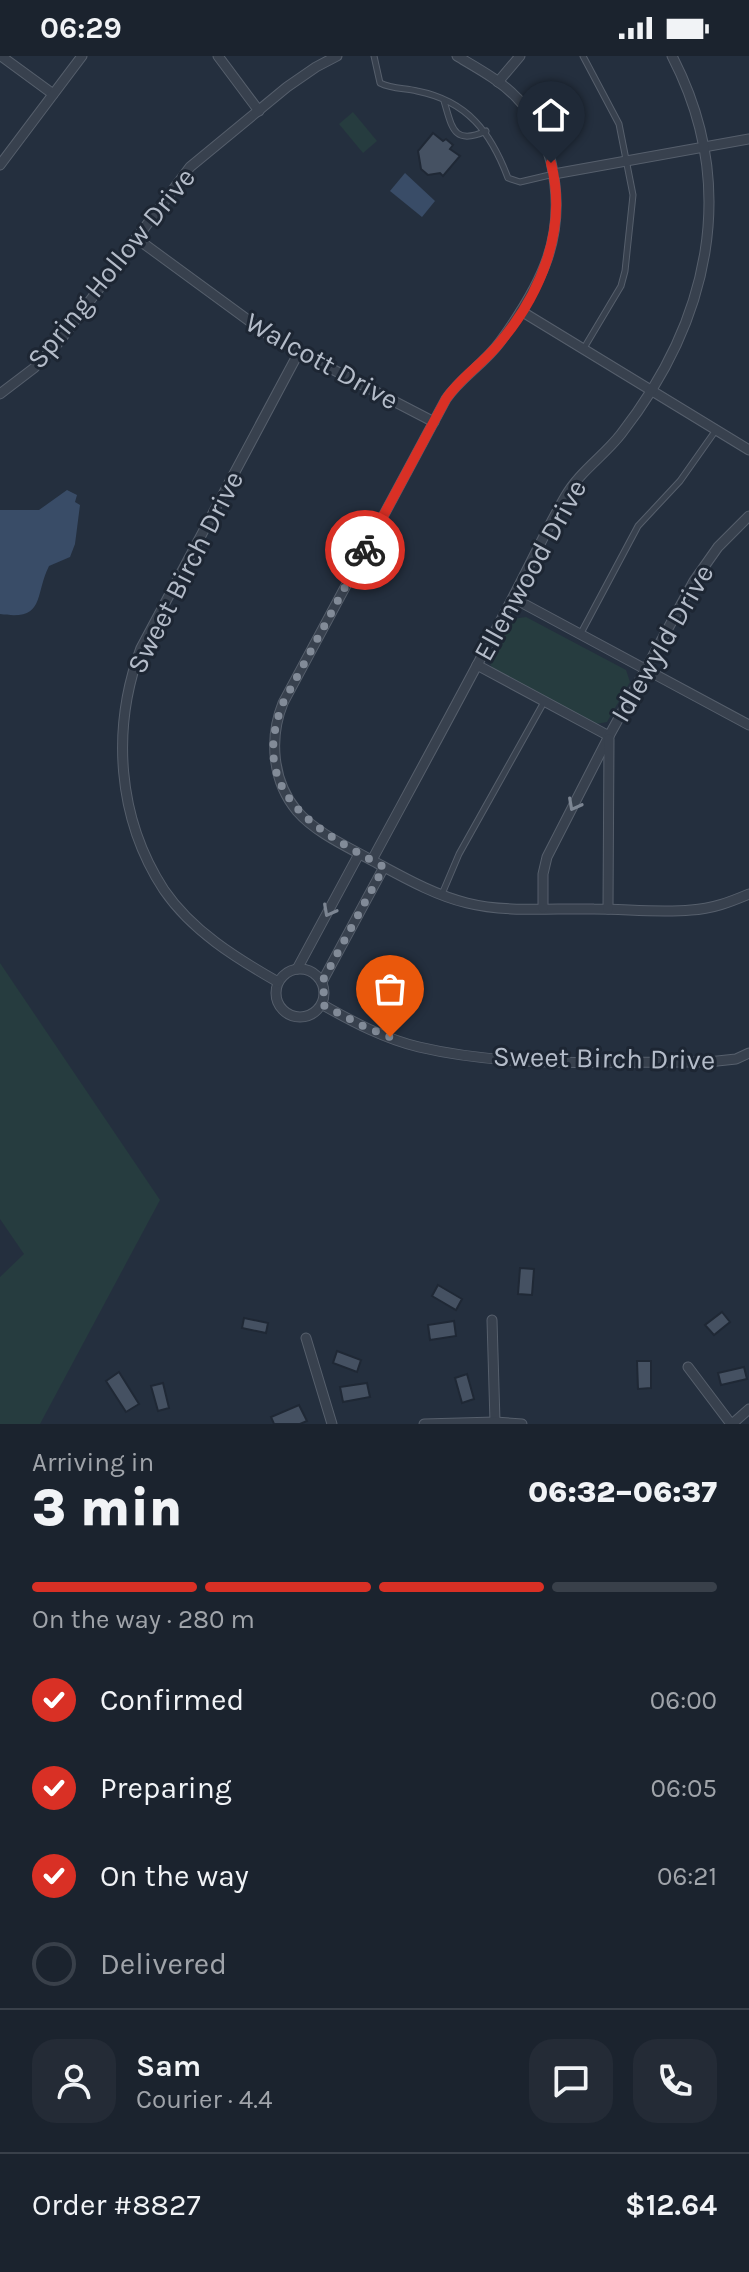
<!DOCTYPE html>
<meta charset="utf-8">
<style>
body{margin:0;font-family:Karla,sans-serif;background:#242b36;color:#f1f3f6;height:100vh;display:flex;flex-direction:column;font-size:30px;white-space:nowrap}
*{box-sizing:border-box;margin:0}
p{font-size:26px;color:#a0a4aa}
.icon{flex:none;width:44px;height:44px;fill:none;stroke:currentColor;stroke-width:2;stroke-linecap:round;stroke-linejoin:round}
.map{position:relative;height:1368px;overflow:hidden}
.panel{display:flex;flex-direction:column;background:#1b232e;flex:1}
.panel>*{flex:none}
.pin{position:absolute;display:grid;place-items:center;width:68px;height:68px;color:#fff;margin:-82px -34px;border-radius:50% 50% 50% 0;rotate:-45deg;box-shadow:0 0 8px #0007}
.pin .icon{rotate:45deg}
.courier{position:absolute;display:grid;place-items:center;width:80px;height:80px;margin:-40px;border:6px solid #d93025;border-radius:50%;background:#fff;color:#222;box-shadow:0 2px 10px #0007}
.overview em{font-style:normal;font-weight:800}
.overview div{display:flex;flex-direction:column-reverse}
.overview{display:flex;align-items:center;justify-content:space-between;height:136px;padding:0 32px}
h1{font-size:52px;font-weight:800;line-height:60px}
.bar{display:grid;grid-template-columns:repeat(4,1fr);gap:12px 8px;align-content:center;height:96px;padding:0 32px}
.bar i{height:10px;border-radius:6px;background:#39404a}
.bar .active{background:#d93025}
.bar p{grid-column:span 4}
.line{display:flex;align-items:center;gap:20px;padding:0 32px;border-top:2px solid #39404a}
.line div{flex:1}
.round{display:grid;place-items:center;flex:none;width:84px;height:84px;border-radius:24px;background:#242b36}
ol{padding:0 32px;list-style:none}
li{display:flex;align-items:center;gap:24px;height:88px}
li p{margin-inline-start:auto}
li .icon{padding:8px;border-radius:50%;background:#d93025;color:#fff;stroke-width:4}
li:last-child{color:#a0a4aa}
li i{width:44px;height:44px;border:4px solid #39404a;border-radius:50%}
.status{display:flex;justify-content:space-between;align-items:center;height:56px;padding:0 40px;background:#1b232e;direction:ltr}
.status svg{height:22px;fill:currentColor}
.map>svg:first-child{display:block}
.green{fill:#263c3f}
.water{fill:#394c67}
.building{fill:#455162;stroke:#1f2835;stroke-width:2}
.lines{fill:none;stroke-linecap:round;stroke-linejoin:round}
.service-casing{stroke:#565f6c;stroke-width:7}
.minor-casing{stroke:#565f6c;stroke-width:11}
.service{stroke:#38414e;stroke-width:5}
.minor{stroke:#38414e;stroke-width:9}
.oneway{stroke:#7c8592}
.done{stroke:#828b98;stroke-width:8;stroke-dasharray:0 14.4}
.route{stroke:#d93025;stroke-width:10}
.labels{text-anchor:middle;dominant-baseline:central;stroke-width:6;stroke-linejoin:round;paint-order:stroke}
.street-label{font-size:28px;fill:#b4bcc9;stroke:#1d2633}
</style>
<div class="status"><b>06:29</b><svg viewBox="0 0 49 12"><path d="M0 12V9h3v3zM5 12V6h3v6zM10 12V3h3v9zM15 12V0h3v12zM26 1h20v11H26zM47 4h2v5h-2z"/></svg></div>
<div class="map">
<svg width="749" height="1368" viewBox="0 0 749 1368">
<rect width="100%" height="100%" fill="#242f3e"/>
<g class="green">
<polygon points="353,56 377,85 363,97 339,68"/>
<polygon points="526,561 626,614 630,626 607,666 596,668 494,615 488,604 512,563"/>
<polygon points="0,907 160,1144 40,1368 0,1368 0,1221 24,1198 0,1163"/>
</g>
<g class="water">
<polygon points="405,117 435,145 422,161 390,135"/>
<path d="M67,434L77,439L75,446L80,449L75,488L70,501L49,510C34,540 46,565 0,558V454H39Z"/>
</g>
<g class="building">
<polygon points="433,77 443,85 446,83 453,89 450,93 460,100 443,120 440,117 428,119 421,113 418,95"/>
<polygon points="520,1212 534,1213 532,1239 518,1238"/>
<polygon points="438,1229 462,1243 456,1254 432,1240"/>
<polygon points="722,1256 730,1266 714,1279 705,1269"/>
<polygon points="244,1262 268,1267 266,1277 242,1272"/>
<polygon points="454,1265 456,1280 430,1284 428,1269"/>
<polygon points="337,1295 361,1304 357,1316 333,1307"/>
<polygon points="637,1305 651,1305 651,1332 638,1333"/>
<polygon points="744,1311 747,1323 721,1329 718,1317"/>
<polygon points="119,1316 139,1348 126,1356 106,1325"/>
<polygon points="467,1318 474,1343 462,1347 455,1322"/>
<polygon points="163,1327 169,1352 158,1355 151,1330"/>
<polygon points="367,1327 370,1341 343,1346 340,1331"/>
<polygon points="299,1349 307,1365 300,1368 274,1368 271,1361"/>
</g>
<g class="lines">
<g class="service-casing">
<g id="service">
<path d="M374,0L380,27C392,33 404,32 417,35C468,45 491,77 508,122L520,126L554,118"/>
<polyline points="583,0 619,68 633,139 625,215 621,230 584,292"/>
<path d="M444,45C452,71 453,90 486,75"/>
<polyline points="581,577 638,470 680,425 716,374"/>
<polyline points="442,838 459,798 544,646"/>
</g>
</g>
<g class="minor-casing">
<g id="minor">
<polyline points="1,0 53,38"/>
<polyline points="218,0 259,55"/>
<path d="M457,0C477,12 500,24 517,42C534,59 545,82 551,106C568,179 542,228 500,286C484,308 461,321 446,343L283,647C269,682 272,725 297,755C316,777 348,791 373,805C403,821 434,839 467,847C507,857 553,852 594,853C626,853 659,857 691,854C712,853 730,846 749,838"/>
<polyline points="498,26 520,0"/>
<polyline points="0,109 82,0"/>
<polyline points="554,118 749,83"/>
<polyline points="136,182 274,283 434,366"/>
<polyline points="521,255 749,394"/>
<polyline points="0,338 34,312 59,286 190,111 287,31 316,11 337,0"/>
<polyline points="513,542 749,669"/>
<polyline points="477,609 609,680"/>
<path d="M372,804C419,717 466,631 512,543C530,509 546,474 565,441C579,416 604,400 621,378C709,265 740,131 672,0"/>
<polyline points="543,852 543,818 547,801 609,680 694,525 718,491 749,460"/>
<polyline points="608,853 609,683"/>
<circle cx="300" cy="937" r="24"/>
<polyline points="297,913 359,798"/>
<path d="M278,926C236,902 192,875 164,834C117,762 111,672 141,592L299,296"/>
<polyline points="322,926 384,811"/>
<path d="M323,949C353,966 385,983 419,991C512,1013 612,1005 708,1006L736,1003L749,997"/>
<polyline points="492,1264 495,1366"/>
<polyline points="306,1282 332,1368"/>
<polyline points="688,1311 731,1368"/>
<polyline points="424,1368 495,1366 522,1368"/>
<polyline points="732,1368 749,1353"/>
</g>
</g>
<use href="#service" class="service"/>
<use href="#minor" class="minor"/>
</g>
<defs><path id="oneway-chevron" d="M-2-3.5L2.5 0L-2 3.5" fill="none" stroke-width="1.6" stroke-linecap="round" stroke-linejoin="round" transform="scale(2)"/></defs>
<g class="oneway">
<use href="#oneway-chevron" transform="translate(574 749) rotate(118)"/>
<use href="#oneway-chevron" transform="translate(329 855) rotate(118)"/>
</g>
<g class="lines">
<path class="done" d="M365,494L283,647C247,739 317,774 384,811L322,926L324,931L323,949L365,971L390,981"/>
<path class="route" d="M365,494L446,343C460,322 481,309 497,290C541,239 568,173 551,107"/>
</g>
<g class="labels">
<g class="street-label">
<text transform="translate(111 212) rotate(-51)">Spring Hollow Drive</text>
<text transform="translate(322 305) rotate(29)">Walcott Drive</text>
<text transform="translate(530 514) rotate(-61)">Ellenwood Drive</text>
<text transform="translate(185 516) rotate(-63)">Sweet Birch Drive</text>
<text transform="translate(662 587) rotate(-60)">Idlewyld Drive</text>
<text transform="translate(604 1002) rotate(1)">Sweet Birch Drive</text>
</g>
</g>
</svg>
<div class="pin" style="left:390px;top:981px;background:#ea580c"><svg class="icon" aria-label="bag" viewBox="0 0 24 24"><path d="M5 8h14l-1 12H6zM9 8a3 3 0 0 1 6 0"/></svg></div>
<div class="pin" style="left:551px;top:107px;background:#1f2937"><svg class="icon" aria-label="home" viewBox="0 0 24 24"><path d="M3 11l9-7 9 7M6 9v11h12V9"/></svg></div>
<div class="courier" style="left:365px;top:494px"><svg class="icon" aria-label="bike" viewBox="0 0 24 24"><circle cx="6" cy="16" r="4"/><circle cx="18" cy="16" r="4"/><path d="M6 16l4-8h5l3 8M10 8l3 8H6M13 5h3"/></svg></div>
</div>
<section class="panel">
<div class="overview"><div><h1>3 min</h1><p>Arriving in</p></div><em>06:32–06:37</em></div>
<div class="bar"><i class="active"></i><i class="active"></i><i class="active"></i><i></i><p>On the way · 280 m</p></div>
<ol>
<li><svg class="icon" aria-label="check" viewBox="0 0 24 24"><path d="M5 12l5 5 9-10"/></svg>Confirmed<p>06:00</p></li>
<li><svg class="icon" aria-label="check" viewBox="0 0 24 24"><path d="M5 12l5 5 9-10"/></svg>Preparing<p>06:05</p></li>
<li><svg class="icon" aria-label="check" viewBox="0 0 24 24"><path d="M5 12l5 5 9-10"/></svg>On the way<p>06:21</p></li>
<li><i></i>Delivered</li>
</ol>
<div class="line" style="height:144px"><a class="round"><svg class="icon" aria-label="person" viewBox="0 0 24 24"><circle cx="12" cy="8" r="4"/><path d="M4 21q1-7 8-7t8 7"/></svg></a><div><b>Sam</b><p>Courier · 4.4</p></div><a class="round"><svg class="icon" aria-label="chat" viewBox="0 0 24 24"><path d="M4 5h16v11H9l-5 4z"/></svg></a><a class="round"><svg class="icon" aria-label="phone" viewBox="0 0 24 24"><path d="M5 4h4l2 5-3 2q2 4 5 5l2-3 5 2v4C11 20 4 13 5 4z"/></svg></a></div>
<div class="line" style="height:104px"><div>Order #8827</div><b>$12.64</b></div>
</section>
